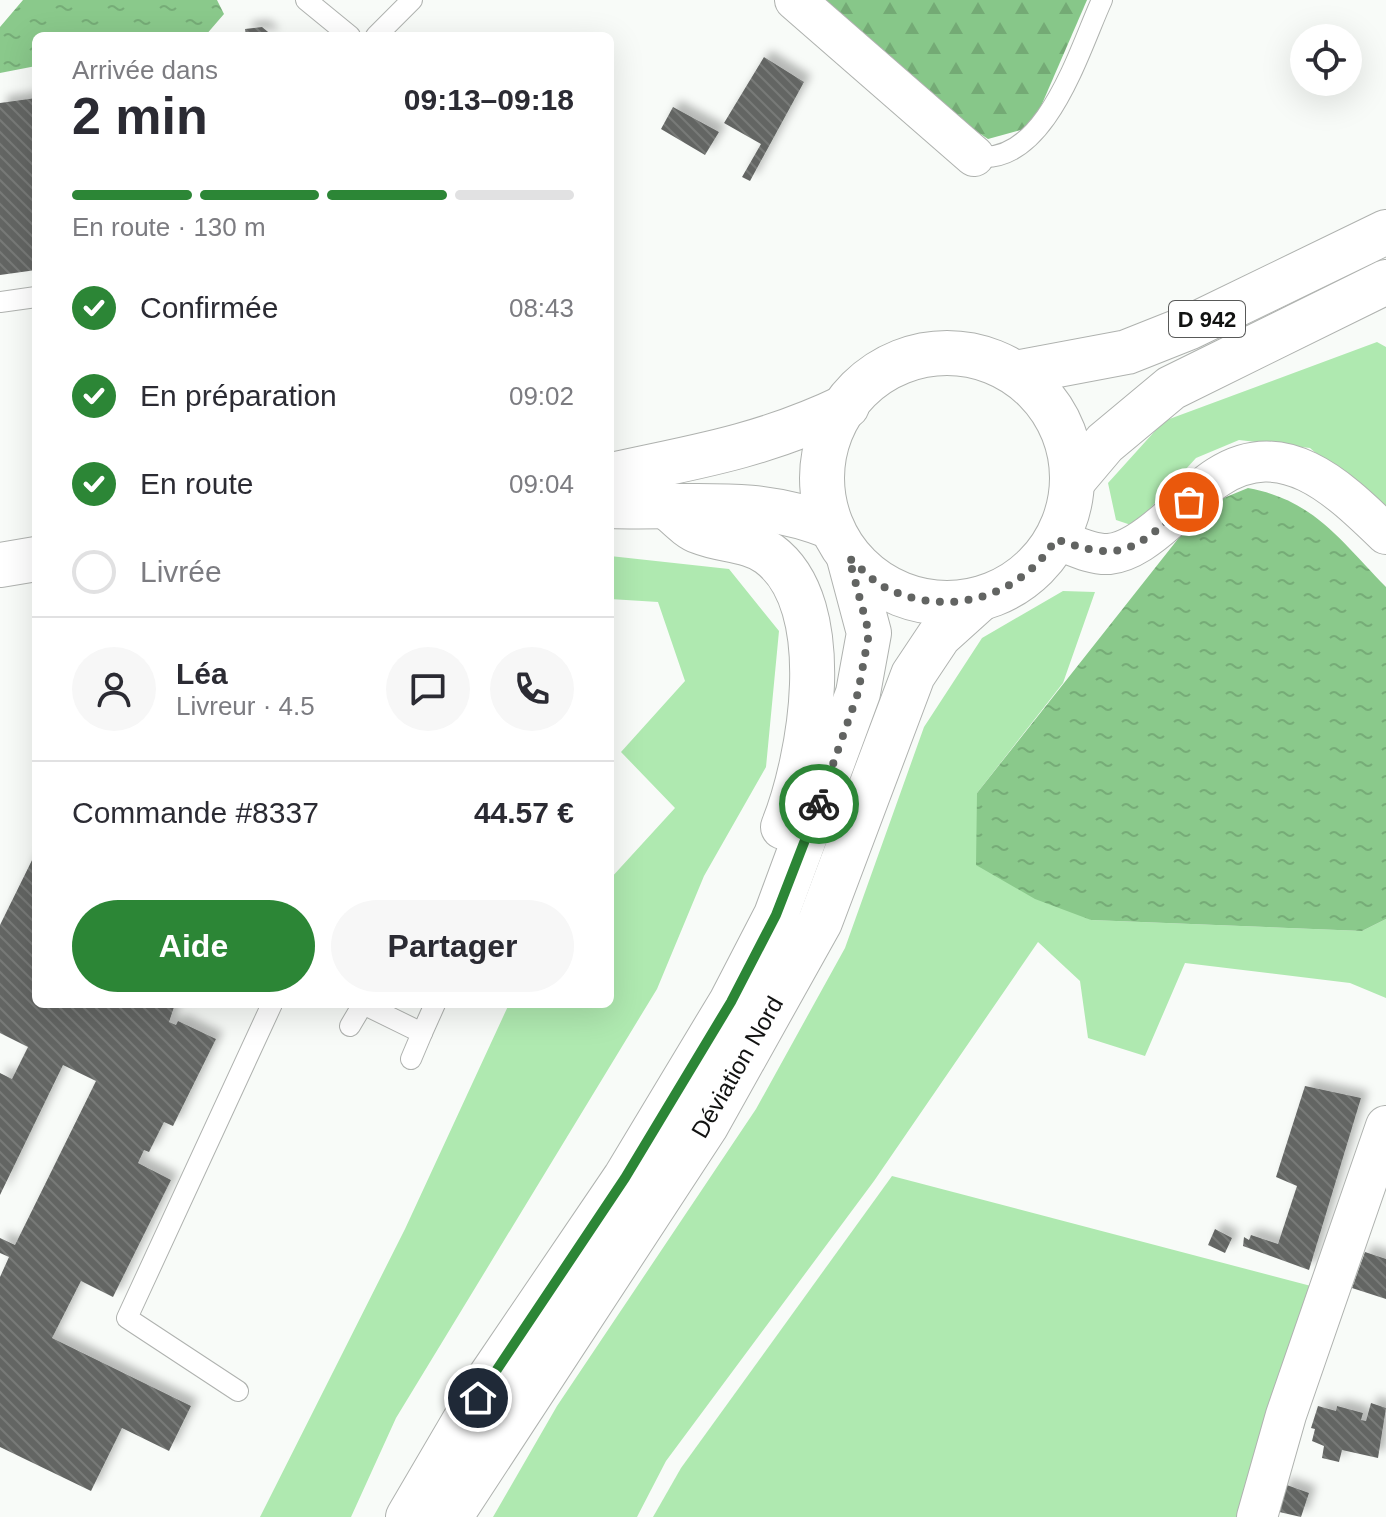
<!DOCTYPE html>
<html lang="fr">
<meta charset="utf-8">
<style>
body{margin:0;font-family:Arial,sans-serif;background:#f7f7f7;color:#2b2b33;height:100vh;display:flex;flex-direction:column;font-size:30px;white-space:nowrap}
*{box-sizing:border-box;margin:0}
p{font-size:26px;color:#7c7c81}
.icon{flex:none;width:44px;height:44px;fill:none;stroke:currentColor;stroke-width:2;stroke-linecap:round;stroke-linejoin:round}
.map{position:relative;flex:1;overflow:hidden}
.sheet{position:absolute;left:32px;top:32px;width:582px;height:976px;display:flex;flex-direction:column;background:#fff;border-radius:12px;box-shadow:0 8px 32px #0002}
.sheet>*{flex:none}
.tools{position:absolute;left:1290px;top:24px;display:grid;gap:16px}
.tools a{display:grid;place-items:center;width:72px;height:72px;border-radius:50%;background:#fff;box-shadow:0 8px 32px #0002;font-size:40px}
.pin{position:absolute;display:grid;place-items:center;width:68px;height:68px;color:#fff;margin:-34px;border:4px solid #fff;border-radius:50%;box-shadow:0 2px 8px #0007}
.courier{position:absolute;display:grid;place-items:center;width:80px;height:80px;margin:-40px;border:6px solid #2c8636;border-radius:50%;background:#fff;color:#222;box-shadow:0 2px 10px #0007}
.head em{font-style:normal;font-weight:700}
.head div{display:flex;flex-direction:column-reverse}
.head{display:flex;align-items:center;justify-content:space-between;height:136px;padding:0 40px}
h1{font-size:52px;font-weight:700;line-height:60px}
.bar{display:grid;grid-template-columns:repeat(4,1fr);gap:12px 8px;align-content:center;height:96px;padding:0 40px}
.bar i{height:10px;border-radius:6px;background:#e1e1e2}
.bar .current{background:#2c8636}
.bar p{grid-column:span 4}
.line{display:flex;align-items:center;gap:20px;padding:0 40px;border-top:2px solid #e1e1e2}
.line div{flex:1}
.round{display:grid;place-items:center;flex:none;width:84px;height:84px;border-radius:42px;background:#f7f7f7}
ol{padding:0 40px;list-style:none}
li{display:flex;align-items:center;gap:24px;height:88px}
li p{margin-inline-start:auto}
li .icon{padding:8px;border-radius:50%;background:#2c8636;color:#fff;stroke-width:4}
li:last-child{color:#7c7c81}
li i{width:44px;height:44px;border:4px solid #e1e1e2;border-radius:50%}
.cta{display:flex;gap:16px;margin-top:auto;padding:16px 40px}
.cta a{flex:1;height:92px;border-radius:48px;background:#2c8636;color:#fff;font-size:32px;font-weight:700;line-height:92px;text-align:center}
.cta a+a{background:#f7f7f7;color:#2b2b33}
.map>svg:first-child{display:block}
.grass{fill:#afe9b0}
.forest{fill:url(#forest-firs)}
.water{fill:url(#water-ripples)}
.building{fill:url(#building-back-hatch);filter:url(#shadow)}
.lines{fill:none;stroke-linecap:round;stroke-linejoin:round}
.lane-casing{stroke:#afb2af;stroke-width:22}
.street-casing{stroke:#afb2af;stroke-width:42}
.primary-casing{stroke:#afb2af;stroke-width:46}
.highway-casing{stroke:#afb2af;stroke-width:46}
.lane{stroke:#fff;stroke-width:20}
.street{stroke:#fff;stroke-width:40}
.primary{stroke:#fff;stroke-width:44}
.highway{stroke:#fff;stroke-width:44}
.done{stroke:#626462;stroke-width:8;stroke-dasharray:0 14.4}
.route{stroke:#2c8636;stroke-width:10}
.labels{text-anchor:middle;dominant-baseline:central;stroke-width:6;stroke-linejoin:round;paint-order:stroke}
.shield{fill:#fff;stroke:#585958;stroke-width:2}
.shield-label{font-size:22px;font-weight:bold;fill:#111211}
.street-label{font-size:24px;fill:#111211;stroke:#fff}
</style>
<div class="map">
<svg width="1386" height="1517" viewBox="0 0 1386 1517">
<defs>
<pattern id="forest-firs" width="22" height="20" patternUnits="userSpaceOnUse" patternTransform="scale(2)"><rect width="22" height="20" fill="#87c789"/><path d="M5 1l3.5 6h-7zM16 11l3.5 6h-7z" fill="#74aa75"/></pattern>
<pattern id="water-ripples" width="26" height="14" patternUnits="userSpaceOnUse" patternTransform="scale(2)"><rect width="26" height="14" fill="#8ac98b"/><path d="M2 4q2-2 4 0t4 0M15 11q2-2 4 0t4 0" fill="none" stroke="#76ac77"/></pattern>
<pattern id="building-back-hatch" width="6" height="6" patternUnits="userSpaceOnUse" patternTransform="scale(2)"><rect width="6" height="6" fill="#636563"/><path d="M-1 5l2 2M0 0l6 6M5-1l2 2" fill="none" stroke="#787a78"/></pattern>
<filter id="shadow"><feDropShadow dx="7" dy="-7" stdDeviation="4" flood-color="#0004"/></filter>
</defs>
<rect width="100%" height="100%" fill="#f8fbf8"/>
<g class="grass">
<polygon points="1377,342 1386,347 1386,514 1310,448 1239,440 1196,458 1134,526 1116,520 1108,483 1164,421"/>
<polygon points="610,556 729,569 779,631 766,767 704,876 657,989 396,1418 351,1517 260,1517 405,1229 509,1004 610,1004 610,879 675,808 621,752 685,681 658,602 610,599"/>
<polygon points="1063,591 1095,592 1063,683 977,793 1091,920 1362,931 1386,919 1386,998 1350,983 1185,963 1145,1056 1088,1038 1080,981 1038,942 874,1181 666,1461 637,1517 493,1517 557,1406 756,1109 845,948 924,727 982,638"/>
<polygon points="892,1176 1311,1286 1240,1517 653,1517 681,1468"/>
</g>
<polygon class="forest" points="819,0 1087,0 1032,127 988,139 964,123"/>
<g class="water">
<polygon points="23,0 217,0 224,14 205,36 36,36 36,66 0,73 0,27"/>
<path d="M1248,488C1314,500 1341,541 1386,587V919L1362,931L1091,920L1035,899L976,865L977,793L1204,506Z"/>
</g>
<g class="building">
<polygon points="262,27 273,36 246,36 245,29"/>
<polygon points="764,57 804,82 750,181 742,177 761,144 724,123"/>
<polygon points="36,98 36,270 0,275 0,103"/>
<polygon points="673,107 719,132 705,155 661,129"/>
<polygon points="36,852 36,1004 144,1004 152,1008 154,1004 175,1004 169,1022 176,1025 178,1021 216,1039 173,1126 164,1122 149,1152 144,1150 138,1163 171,1180 113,1297 81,1281 52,1338 191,1406 169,1451 122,1428 91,1491 0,1447 0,1277 9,1257 0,1253 0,1238 15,1245 96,1081 63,1065 0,1195 0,1073 12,1079 28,1047 0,1033 0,925"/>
<polygon points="1305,1086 1361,1098 1309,1270 1243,1246 1244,1237 1249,1240 1251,1235 1278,1244 1297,1186 1276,1177"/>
<polygon points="1215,1229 1232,1238 1225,1253 1208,1245"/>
<polygon points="1365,1252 1386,1259 1386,1299 1352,1288"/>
<polygon points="1371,1403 1386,1408 1378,1458 1342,1450 1339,1462 1322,1458 1324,1446 1312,1441 1315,1429 1311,1428 1318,1406 1336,1411 1337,1406 1363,1413 1361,1420 1366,1421"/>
<polygon points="1284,1484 1309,1493 1301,1517 1275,1511"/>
</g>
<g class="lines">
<g class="lane-casing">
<g id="lane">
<polyline points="306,0 350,36"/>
<polyline points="376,36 412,0"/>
<path d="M974,156C1045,169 1079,50 1102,0"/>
<polyline points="0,302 36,297"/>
<polyline points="363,1004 422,1033 411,1059"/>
<polyline points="350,1026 363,1004"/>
<polyline points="422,1033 435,1004"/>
<polyline points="238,1391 127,1318 272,1004"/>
</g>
</g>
<g class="street-casing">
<g id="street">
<polyline points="795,0 974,156"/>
<path d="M1056,539C1073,545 1091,555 1109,554C1130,552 1151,535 1167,521C1183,507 1199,489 1218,477C1285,434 1340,490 1386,534"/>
<polyline points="1257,1517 1286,1415 1386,1126"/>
</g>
</g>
<g class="primary-casing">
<g id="primary">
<circle cx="947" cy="478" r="125"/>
<path d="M610,475C697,457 766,445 847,406"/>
<path d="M610,506C688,509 756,496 831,527"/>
<path d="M666,506C676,514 688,528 700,532C722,541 749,539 769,554C838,605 810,760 783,827"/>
<polyline points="0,565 36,559"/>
<polyline points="408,1517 490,1377 625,1178 731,1002 776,915 858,693 869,633 849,558"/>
<polyline points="450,1517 706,1126 820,922 913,675 939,636 980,599"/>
</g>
</g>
<g class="highway-casing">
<g id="highway">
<polyline points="1016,373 1127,352 1190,327 1386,232"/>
<polyline points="1072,482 1105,443 1171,388 1386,282"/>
</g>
</g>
<use href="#lane" class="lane"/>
<use href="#street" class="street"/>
<use href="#primary" class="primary"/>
<use href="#highway" class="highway"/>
</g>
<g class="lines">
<path class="done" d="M819,804L858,693L869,633L849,558C861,568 874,583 888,589C950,618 1021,597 1056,539C1126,565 1136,548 1189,502"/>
<polyline class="route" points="478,1398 625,1178 731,1002 776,915 819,804"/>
</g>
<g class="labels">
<rect class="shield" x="1169" y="301" width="76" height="36" rx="6"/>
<g class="shield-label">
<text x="1207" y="319">D 942</text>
</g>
<g class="street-label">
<text transform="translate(737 1067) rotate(-60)">Déviation Nord</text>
</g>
</g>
</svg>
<div class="tools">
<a><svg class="icon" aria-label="locate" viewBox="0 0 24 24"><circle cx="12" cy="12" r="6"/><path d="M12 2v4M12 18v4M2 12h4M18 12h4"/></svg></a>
</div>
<div class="pin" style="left:1189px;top:502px;background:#ea580c"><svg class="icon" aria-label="bag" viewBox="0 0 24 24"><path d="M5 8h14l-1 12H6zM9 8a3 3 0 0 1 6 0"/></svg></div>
<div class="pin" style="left:478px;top:1398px;background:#1f2937"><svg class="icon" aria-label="home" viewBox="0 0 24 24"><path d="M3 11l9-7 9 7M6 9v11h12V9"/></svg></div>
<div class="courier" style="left:819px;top:804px"><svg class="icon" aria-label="bike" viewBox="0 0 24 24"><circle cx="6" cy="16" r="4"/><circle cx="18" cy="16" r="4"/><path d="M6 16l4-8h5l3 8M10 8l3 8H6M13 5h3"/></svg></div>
<section class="sheet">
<div class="head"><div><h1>2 min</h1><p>Arrivée dans</p></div><em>09:13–09:18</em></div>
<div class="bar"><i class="current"></i><i class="current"></i><i class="current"></i><i></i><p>En route · 130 m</p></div>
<ol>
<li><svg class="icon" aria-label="check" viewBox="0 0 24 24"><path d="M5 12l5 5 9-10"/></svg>Confirmée<p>08:43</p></li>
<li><svg class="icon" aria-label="check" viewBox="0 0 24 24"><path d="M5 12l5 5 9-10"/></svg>En préparation<p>09:02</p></li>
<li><svg class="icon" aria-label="check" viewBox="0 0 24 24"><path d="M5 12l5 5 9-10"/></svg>En route<p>09:04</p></li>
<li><i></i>Livrée</li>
</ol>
<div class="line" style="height:144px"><a class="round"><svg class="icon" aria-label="person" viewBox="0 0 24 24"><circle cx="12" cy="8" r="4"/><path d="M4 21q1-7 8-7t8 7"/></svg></a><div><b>Léa</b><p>Livreur · 4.5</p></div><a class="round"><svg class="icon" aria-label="chat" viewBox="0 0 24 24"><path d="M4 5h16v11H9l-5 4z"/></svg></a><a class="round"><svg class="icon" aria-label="phone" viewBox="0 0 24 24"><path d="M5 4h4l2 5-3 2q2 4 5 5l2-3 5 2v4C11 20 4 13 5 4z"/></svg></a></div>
<div class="line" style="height:104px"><div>Commande #8337</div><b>44.57 €</b></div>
<div class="cta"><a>Aide</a><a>Partager</a></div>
</section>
</div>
